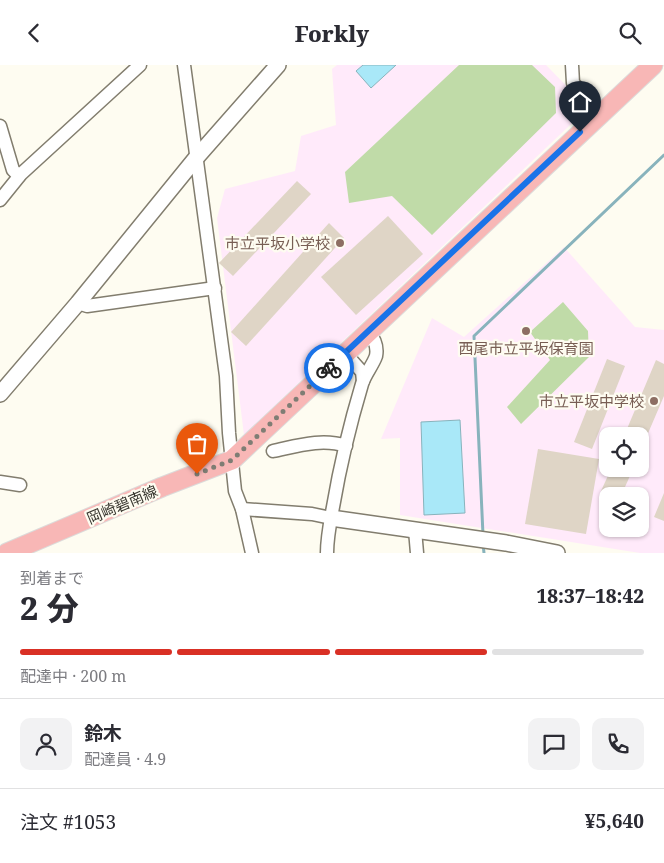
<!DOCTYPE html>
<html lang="ja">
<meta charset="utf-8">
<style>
body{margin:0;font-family:"Noto Serif","Noto Sans JP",serif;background:#f2f2f3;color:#2b2b33;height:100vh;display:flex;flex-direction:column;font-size:19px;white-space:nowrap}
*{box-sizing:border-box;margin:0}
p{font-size:16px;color:#7c7c81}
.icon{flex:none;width:28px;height:28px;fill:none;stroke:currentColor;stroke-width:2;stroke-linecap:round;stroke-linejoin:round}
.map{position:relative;height:488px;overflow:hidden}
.drawer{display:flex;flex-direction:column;background:#fff;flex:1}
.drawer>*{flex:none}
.buttons{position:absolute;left:599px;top:362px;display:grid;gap:10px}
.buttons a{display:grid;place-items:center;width:50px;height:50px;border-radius:10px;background:#fff;box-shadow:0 1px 4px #0004;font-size:25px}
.pin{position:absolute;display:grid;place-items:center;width:42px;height:42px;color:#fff;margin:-51px -21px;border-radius:50% 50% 50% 0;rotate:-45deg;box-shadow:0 0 5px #0007}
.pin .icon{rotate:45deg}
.courier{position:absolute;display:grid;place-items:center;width:50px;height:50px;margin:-25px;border:4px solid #1a73e8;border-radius:50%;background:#fff;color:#222;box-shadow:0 1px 6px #0007}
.headline em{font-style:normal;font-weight:800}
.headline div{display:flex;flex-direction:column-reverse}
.headline{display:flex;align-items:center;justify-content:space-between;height:85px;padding:0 20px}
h1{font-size:32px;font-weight:800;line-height:38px}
.bar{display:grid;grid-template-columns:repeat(4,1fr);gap:8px 5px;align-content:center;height:60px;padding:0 20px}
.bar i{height:6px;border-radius:4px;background:#e1e1e2}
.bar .selected{background:#d93025}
.bar p{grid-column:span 4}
.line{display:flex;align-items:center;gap:12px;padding:0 20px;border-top:1px solid #e1e1e2}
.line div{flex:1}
.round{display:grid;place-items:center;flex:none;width:52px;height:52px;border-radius:10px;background:#f2f2f3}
header{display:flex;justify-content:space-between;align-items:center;height:65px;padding:0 20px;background:#fff;font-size:22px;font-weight:800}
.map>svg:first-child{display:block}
.education{fill:#ffeafa;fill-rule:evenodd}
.green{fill:#c0dba8}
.water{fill:#a9e8f8;stroke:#88b3bc}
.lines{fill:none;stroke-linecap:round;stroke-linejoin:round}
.stream{stroke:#88b3bc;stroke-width:3}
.building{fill:#dfd5c6}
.minor-casing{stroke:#827d6e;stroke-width:15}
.tertiary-casing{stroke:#827d6e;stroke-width:18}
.primary-casing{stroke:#dcdbda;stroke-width:21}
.minor{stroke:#fff;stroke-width:12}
.tertiary{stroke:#fff;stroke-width:15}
.primary{stroke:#f8b7b6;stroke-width:19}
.done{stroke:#7f7d74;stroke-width:5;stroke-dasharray:0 9}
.route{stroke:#1a73e8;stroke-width:6}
.education-dot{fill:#8d6e63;stroke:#fefcf1;stroke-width:2}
.labels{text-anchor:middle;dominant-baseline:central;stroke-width:4.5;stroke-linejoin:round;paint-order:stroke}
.education-label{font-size:15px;fill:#785e54;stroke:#fefcf1;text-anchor:end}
.street-label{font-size:15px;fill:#3a3831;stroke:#fefcf1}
</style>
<header><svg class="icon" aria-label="back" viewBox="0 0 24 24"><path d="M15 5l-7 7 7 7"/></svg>Forkly<svg class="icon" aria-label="search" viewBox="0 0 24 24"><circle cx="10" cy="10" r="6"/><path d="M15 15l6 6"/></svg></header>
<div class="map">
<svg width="664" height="488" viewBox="0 0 664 488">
<rect width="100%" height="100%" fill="#fefcf1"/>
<g class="education">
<polygon points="337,0 546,0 588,43 244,370 217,153 225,124 295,106 301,71 336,60 332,4"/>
<path d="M564,182L635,262L664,265V488H640L400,450V373L381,374L432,253L464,272ZM608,371H640V404H608ZM608,431H640V464H608Z"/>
</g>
<g class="green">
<polygon points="459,0 532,0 555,22 556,48 432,170 392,131 349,138 345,107"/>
<polygon points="563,237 588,266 589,292 521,359 507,342 550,295 530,267"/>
</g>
<g class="water">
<polygon points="363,0 396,0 371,23 356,6"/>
<polygon points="460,355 465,448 424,450 421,357"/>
</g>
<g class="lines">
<g class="stream">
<polyline points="483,470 474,271 664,90"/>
<polyline points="483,479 484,488"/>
</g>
</g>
<g class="building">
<polygon points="297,116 311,129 233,211 219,198"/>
<polygon points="388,151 423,189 356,250 321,212"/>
<polygon points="329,158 344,173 246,281 231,267"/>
<polygon points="607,294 625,301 592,384 574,377"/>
<polygon points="656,295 664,299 664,331 640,387 640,371 624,371"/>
<polygon points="538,384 599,394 586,469 525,459"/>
<polygon points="611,404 633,404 621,431 613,431 601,426"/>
<polygon points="664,428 664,456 654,452"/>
</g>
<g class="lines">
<g class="minor-casing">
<g id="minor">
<polyline points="184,0 226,311 229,368 235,426 242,444 252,488"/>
<polyline points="572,0 573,18 602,47"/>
<polyline points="0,61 13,105 19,111"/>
<polyline points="0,135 21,109 140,0"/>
<polyline points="78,238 87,241 215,223"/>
<polyline points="345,288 362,307 363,316"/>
<path d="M273,386C297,381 322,373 346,381"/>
<polyline points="0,417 20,420"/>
<polyline points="242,444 312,449 331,453"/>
<polyline points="415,465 417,488"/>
<path d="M327,488C327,472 330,458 333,442C340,401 350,359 362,319C365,309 373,300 376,291C378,281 374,273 368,266"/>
</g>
</g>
<g class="tertiary-casing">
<g id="tertiary">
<polyline points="0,329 78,238 196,93 278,0"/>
<polyline points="331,453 506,478 557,488"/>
</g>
</g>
<g class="primary-casing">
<polyline id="primary" points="7,488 162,422 232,395 653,0"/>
</g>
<use href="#minor" class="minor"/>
<use href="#tertiary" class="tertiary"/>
<use href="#primary" class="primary"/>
</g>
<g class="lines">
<polyline class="done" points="197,409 232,395 329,303"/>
<polyline class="route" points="329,303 580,67"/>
</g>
<g class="education-dot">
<circle cx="340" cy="178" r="5"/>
<circle cx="526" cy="266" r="5"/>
<circle cx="654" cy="336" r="5"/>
</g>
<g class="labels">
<g class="education-label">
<text x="330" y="178">市立平坂小学校</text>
<text x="526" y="283" text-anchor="middle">西尾市立平坂保育園</text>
<text x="644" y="336">市立平坂中学校</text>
</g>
<g class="street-label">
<text transform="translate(122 439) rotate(-23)">岡崎碧南線</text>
</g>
</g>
</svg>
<div class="buttons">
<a><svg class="icon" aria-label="locate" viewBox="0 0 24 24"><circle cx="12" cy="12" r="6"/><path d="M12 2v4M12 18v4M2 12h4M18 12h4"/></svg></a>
<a><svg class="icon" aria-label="layers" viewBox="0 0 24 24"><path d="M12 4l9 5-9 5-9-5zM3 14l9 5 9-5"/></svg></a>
</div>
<div class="pin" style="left:197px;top:409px;background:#ea580c"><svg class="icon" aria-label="bag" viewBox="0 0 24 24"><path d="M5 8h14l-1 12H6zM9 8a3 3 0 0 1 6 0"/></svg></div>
<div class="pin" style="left:580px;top:67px;background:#1f2937"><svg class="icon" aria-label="home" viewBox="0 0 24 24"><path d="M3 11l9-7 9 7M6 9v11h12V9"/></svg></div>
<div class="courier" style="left:329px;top:303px"><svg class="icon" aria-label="bike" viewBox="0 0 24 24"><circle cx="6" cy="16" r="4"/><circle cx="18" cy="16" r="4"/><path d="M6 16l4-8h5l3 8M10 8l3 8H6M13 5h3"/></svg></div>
</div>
<section class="drawer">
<div class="headline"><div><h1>2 分</h1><p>到着まで</p></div><em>18:37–18:42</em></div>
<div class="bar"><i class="selected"></i><i class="selected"></i><i class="selected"></i><i></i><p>配達中 · 200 m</p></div>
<div class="line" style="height:90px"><a class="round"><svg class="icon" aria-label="person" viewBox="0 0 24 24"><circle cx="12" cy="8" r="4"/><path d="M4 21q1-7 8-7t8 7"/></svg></a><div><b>鈴木</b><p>配達員 · 4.9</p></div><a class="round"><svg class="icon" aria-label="chat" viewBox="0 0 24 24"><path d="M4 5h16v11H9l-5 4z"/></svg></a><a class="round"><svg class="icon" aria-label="phone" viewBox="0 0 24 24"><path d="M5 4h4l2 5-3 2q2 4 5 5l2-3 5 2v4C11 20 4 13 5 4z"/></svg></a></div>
<div class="line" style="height:65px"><div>注文 #1053</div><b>¥5,640</b></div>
</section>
